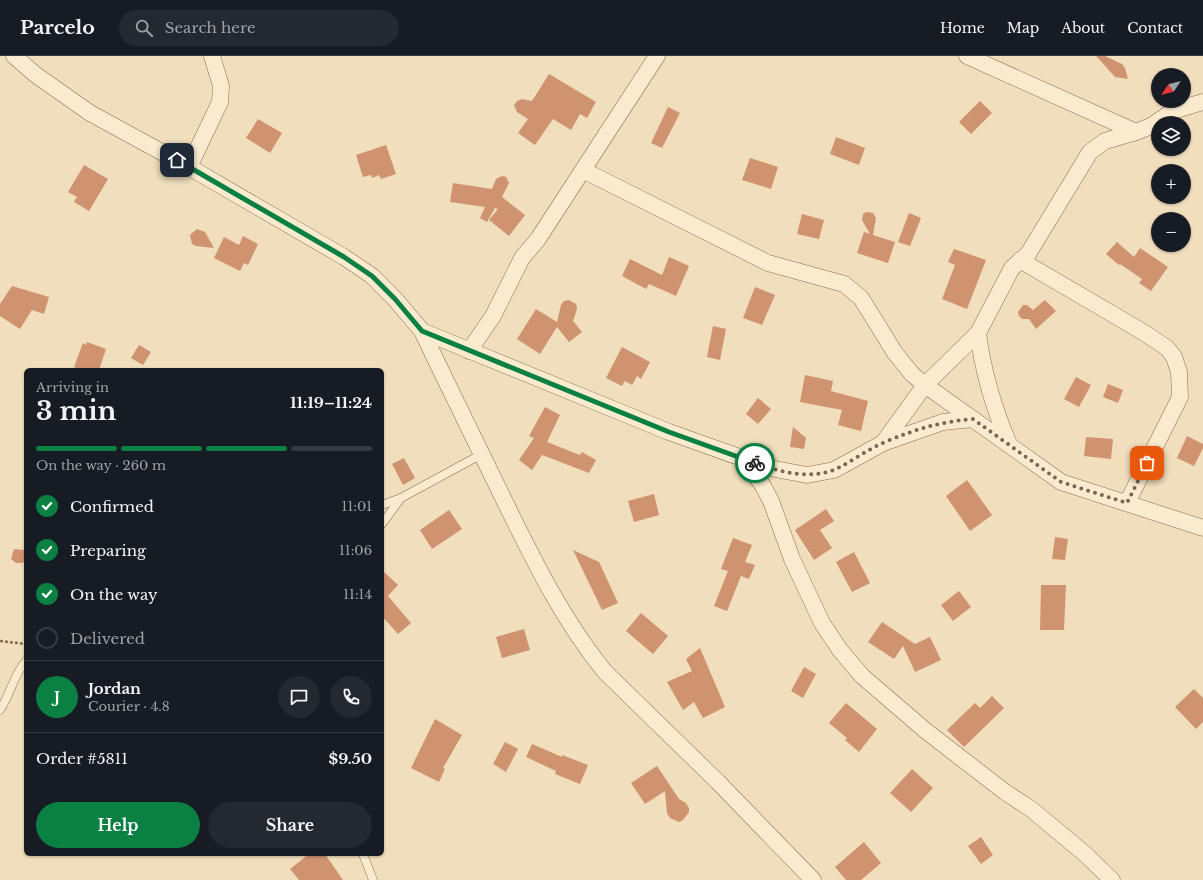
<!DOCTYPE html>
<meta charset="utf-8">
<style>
body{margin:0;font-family:"Libre Baskerville",serif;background:#242831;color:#f1f3f6;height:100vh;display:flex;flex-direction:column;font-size:15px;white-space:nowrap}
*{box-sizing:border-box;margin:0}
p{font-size:13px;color:#9ea1a6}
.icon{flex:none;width:22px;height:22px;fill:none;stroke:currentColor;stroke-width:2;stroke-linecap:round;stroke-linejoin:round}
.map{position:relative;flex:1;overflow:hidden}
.side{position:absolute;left:24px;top:312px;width:360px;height:488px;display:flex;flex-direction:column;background:#171b24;border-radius:6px;box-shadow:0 1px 3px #0004}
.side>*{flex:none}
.needle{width:26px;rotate:235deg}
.buttons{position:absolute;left:1151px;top:12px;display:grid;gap:8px}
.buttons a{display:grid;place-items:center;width:40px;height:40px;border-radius:50%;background:#171b24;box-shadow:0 1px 3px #0004;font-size:20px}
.pin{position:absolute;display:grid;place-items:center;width:34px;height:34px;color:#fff;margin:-17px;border-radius:8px;box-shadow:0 2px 6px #0006}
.courier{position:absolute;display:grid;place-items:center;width:40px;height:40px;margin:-20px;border:3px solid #0b8043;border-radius:50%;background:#fff;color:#222;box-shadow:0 1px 5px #0007}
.head em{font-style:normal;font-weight:700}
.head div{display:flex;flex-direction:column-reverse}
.head{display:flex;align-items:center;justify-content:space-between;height:68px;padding:0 12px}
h1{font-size:26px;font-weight:700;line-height:30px}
.bar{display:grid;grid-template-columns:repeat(4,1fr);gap:6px 4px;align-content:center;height:48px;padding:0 12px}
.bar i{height:5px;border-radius:3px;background:#363941}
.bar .current{background:#0b8043}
.bar p{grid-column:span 4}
.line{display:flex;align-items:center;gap:10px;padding:0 12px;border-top:1px solid #363941}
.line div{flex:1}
.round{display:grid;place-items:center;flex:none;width:42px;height:42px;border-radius:21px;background:#242831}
ol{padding:0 12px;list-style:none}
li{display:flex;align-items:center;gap:12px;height:44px}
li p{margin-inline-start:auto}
li .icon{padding:4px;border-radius:50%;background:#0b8043;color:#fff;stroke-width:4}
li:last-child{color:#9ea1a6}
li i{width:22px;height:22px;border:2px solid #363941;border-radius:50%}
.button{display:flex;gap:8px;margin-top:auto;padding:8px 12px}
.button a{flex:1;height:46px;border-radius:24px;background:#0b8043;color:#fff;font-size:16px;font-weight:700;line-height:46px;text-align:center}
.button a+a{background:#242831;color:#f1f3f6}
header{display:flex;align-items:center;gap:24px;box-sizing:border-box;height:56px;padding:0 20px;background:#171b24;border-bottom:1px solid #363941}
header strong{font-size:19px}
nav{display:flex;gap:22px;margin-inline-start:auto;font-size:14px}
.search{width:280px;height:36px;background:#242831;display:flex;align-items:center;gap:10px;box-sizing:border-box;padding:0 14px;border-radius:22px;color:#9ea1a6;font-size:15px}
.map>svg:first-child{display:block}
.building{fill:#d09370}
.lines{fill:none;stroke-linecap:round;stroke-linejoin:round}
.lane-casing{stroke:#886d55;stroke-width:9}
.street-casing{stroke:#886d55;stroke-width:17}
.path{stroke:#886d55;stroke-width:2.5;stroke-dasharray:3 2;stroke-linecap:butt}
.lane{stroke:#faebcf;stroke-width:8}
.street{stroke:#faebcf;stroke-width:16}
.done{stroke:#776753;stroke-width:4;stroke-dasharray:0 7.2}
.route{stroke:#0b8043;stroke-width:5}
</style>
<header>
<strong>Parcelo</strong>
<div class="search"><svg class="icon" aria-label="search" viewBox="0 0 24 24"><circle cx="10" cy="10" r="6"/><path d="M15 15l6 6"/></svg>Search here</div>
<nav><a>Home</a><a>Map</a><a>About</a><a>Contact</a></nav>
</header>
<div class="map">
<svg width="1203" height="824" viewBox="0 0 1203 824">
<rect width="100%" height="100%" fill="#f0debc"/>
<g class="building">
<polygon points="1096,0 1105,0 1122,8 1125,12 1128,23 1115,21"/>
<polygon points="549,18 596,46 587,62 580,58 571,74 553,63 535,89 518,77 528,63 517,56 514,49 517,45 522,43 532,45"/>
<polygon points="980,45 992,57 971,78 959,66"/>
<polygon points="668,51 680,57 662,92 651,87"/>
<polygon points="258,63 282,77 270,97 246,82"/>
<polygon points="836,81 865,92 859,109 830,98"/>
<polygon points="386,89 396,118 381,123 379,119 372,122 371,119 363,121 356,99"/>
<polygon points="750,102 778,111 771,133 742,124"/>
<polygon points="84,109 108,123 89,155 74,146 77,141 68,136"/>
<polygon points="502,120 506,121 509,127 502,141 525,159 509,180 489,164 498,153 495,152 487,166 480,162 485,151 450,146 453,127 492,133 496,123"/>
<polygon points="866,156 873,157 876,162 873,179 895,186 888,207 857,197 864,176 870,178 862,164 863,158"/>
<polygon points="909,157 921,162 910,190 898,186"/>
<polygon points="802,158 824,164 819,183 797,178"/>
<polygon points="197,173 205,176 214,192 196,190 192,188 190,179"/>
<polygon points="243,180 258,188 248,209 244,207 240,215 214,202 224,181 239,189"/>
<polygon points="1117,186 1134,201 1140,192 1168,211 1151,235 1139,227 1142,223 1120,208 1119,209 1106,198"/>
<polygon points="954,193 986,204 967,253 942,243 955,209 948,206"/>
<polygon points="669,201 689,210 676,240 649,228 646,233 622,220 630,203 662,219"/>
<polygon points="12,230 49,241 44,258 32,254 20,273 0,260 0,248"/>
<polygon points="755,231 775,239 762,269 743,262"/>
<polygon points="569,244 576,248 577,253 573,265 582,276 569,286 557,271 540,298 517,283 536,253 557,266 561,249 564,245"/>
<polygon points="1045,244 1056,255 1036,273 1029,263 1022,263 1019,260 1018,256 1023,249 1027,249 1033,254"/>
<polygon points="713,270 726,273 720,304 707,301"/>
<polygon points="87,286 106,293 99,314 82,314 74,311 83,287 86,289"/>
<polygon points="139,289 151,296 143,309 131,302"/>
<polygon points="622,291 650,306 641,323 637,320 632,329 625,325 622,330 606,322"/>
<polygon points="805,319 833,325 831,335 868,345 861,375 838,369 842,354 800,346"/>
<polygon points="1076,321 1091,329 1079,351 1064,343"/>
<polygon points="1108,328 1123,334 1118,347 1103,341"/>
<polygon points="758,342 771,353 758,368 746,358"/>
<polygon points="545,351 560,359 547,386 580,399 582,396 596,404 589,417 542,399 532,414 519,404 534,382 529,380"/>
<polygon points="793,371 806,382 804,393 790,391"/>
<polygon points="1187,380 1203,388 1203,392 1194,410 1177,402"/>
<polygon points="1086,381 1113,383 1111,403 1084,400"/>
<polygon points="404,402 415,422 403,429 392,408"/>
<polygon points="967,424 992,459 970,475 946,440"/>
<polygon points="654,438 659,459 634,466 628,445"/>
<polygon points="826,453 834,465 820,474 832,492 814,504 795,474"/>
<polygon points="449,454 462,473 432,493 420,474"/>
<polygon points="1055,481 1068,483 1065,504 1052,503"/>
<polygon points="733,482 752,489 745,506 755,509 749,523 741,520 727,555 714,550 728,515 721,513"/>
<polygon points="14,493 24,494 26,500 23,507 16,507 11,503"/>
<polygon points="573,494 599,506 618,547 602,554"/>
<polygon points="854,496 870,527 852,536 836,506"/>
<polygon points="382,514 398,529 388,540 411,567 398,578 382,560"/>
<polygon points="1041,529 1066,529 1064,574 1040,574"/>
<polygon points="959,535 971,551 953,565 941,549"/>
<polygon points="641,557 668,580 653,598 626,575"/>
<polygon points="882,566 915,588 930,581 941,604 915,616 903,590 894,603 868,586"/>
<polygon points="524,573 530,594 502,602 496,581"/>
<polygon points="700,592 725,651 703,662 694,646 683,654 667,626 692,615 686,603"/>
<polygon points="804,611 816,618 803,642 791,635"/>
<polygon points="1194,633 1203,642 1203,666 1196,673 1175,651"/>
<polygon points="992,640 1004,652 964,691 947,674 975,647 980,652"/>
<polygon points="846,647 877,673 859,696 845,684 847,682 829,667"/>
<polygon points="435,663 462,679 443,712 445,713 439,726 411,712"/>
<polygon points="505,686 518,693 506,716 493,708"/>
<polygon points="532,688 562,701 562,699 588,709 580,728 555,718 556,715 526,701"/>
<polygon points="657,710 679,743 686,747 689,752 689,756 683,764 679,766 670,762 667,757 665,735 645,748 631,727"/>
<polygon points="912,713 933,732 911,756 890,737"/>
<polygon points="981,781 993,799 981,808 968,790"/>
<polygon points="864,786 881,807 861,824 846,824 835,811"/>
<polygon points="309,798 325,798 343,824 299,824 290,813"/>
</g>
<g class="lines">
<g class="lane-casing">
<g id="lane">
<polyline points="382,449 401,442 482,398"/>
<polyline points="382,468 401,442"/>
<path d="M0,654C11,638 13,619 26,605"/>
<polyline points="363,798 373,824"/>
</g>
</g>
<g class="street-casing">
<g id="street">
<path d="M14,0L36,19L90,57L189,111L344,201L372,220L395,243L422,275C449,332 477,388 504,444C534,505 562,563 605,616L718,726L813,824"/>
<polyline points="967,0 1136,76"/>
<polyline points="189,111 220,46 221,30 212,0"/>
<polyline points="583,114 768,207 844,228 861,242 895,297 912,318 925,329 1061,426 1203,472"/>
<polyline points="1020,204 1143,276 1167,292 1174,301 1179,316 1180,341 1127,447"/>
<polyline points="422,275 669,376 770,412 807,419 834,414 883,387 925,329 978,277 1012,212 1028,198 1090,96 1105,85 1136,76 1151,70 1173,55 1203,46"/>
<path d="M978,277C983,316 994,353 1009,388"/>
<polyline points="469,295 493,260 522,202 538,183 657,0"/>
<polyline points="883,387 943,366 973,363"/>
<polyline points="744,403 763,430 771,445 792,503 822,567 840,594 862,620 926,675 1005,736 1031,753 1085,798 1112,824"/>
</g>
</g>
<polyline class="path" points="0,585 26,588"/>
<use href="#lane" class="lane"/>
<use href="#street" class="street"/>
</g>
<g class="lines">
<path class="done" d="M755,407C779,416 812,424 836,413C853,405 868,393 885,386C916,373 939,366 973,363L1061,426L1127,447L1147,407"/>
<polyline class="route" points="177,104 344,201 372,220 395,243 422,275 669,376 755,407"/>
</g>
</svg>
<div class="buttons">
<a><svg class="needle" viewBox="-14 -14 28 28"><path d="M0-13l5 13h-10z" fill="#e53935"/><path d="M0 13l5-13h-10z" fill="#9ea1a6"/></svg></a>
<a><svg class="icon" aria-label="layers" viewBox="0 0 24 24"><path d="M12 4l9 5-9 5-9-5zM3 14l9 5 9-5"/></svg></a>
<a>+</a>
<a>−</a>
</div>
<div class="pin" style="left:1147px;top:407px;background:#ea580c"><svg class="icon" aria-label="bag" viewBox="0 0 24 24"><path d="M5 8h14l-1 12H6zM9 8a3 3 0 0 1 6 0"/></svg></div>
<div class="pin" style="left:177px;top:104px;background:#1f2937"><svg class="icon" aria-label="home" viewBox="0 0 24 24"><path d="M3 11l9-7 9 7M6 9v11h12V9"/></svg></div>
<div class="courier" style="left:755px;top:407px"><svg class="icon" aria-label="bike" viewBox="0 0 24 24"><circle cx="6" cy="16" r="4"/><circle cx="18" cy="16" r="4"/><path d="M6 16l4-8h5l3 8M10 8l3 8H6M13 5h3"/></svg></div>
<section class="side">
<div class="head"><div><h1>3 min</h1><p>Arriving in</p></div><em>11:19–11:24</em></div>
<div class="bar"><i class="current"></i><i class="current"></i><i class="current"></i><i></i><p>On the way · 260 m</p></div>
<ol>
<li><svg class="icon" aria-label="check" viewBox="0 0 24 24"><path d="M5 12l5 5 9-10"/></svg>Confirmed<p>11:01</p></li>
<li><svg class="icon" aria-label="check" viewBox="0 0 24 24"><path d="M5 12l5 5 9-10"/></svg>Preparing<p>11:06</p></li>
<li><svg class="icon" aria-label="check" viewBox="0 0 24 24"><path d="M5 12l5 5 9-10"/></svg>On the way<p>11:14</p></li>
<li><i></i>Delivered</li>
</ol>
<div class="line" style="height:72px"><b class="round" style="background:#0b8043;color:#fff">J</b><div><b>Jordan</b><p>Courier · 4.8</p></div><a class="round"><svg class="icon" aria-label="chat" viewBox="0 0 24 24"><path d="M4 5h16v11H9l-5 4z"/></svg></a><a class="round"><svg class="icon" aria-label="phone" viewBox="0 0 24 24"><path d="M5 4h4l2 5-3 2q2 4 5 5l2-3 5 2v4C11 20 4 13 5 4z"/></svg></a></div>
<div class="line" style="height:52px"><div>Order #5811</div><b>$9.50</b></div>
<div class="button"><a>Help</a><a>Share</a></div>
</section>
</div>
